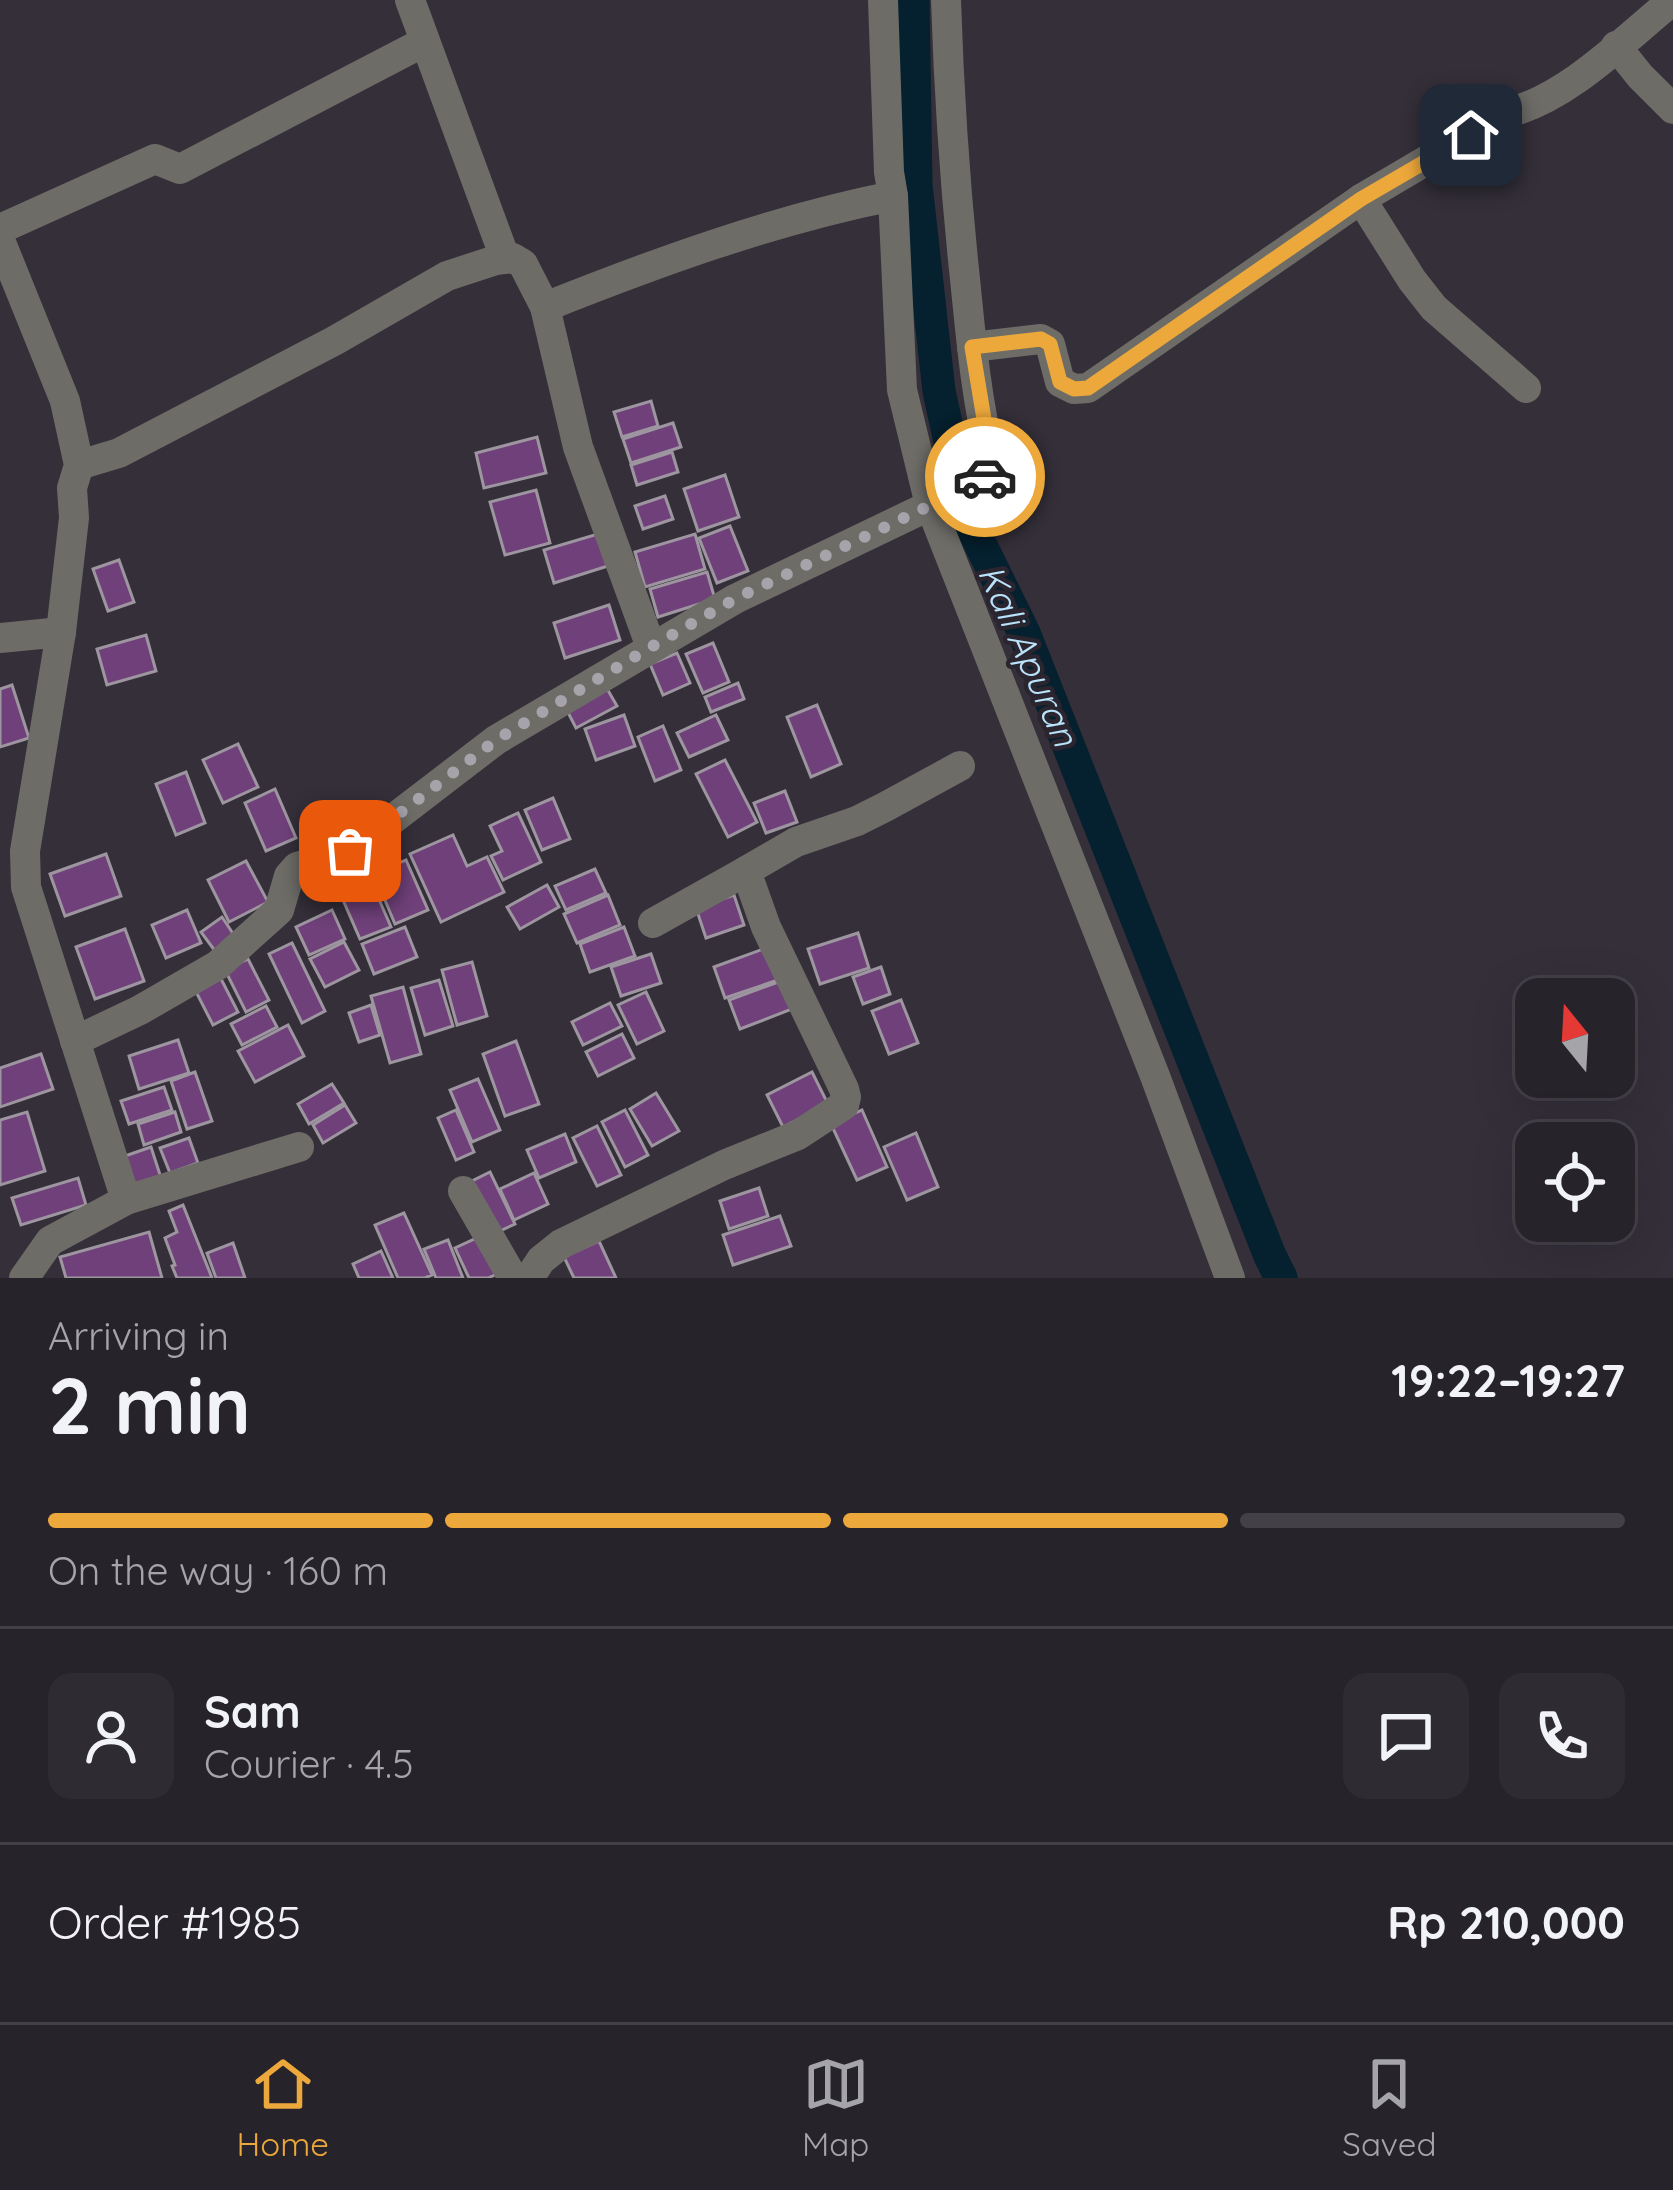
<!DOCTYPE html>
<meta charset="utf-8">
<style>
body{margin:0;font-family:Quicksand,sans-serif;background:#2f2b33;color:#f1f3f6;height:100vh;display:flex;flex-direction:column;font-size:45px;white-space:nowrap}
*{box-sizing:border-box;margin:0}
p{font-size:39px;color:#a4a4a9}
.icon{flex:none;width:66px;height:66px;fill:none;stroke:currentColor;stroke-width:2;stroke-linecap:round;stroke-linejoin:round}
.map{position:relative;height:1278px;overflow:hidden}
.panel{display:flex;flex-direction:column;background:#27232b;flex:1}
.panel>*{flex:none}
.needle{width:78px;rotate:342deg}
.controls{position:absolute;left:1515px;top:978px;display:grid;gap:24px}
.controls a{display:grid;place-items:center;width:120px;height:120px;border-radius:24px;background:#27232b;box-shadow:0 12px 48px #0002,0 0 0 3px #434047;font-size:60px}
.pin{position:absolute;display:grid;place-items:center;width:102px;height:102px;color:#fff;margin:-51px;border-radius:24px;box-shadow:0 6px 18px #0006}
.courier{position:absolute;display:grid;place-items:center;width:120px;height:120px;margin:-60px;border:9px solid #eda83b;border-radius:50%;background:#fff;color:#222;box-shadow:0 3px 15px #0007}
.summary em{font-style:normal;font-weight:700}
.summary div{display:flex;flex-direction:column-reverse}
.summary{display:flex;align-items:center;justify-content:space-between;height:204px;padding:0 48px}
h1{font-size:78px;font-weight:700;line-height:90px}
.bar{display:grid;grid-template-columns:repeat(4,1fr);gap:18px 12px;align-content:center;height:144px;padding:0 48px}
.bar i{height:15px;border-radius:9px;background:#434047}
.bar .selected{background:#eda83b}
.bar p{grid-column:span 4}
.line{display:flex;align-items:center;gap:30px;padding:0 48px;border-top:3px solid #434047}
.line div{flex:1}
.round{display:grid;place-items:center;flex:none;width:126px;height:126px;border-radius:24px;background:#2f2b33}
.dock{display:flex;justify-content:space-around;align-items:center;height:168px;border-top:3px solid #434047;background:#27232b;font-size:33px;color:#a4a4a9}
.dock a{display:grid;justify-items:center;gap:6px}
.dock .selected{color:#eda83b}
.map>svg:first-child{display:block}
.lines{fill:none;stroke-linecap:round;stroke-linejoin:round}
.canal{stroke:#05202e;stroke-width:33}
.building{fill:#6f4079;stroke:#9d959f;stroke-width:3}
.minor{stroke:#6e6c67;stroke-width:30}
.done{stroke:#a7a3ab;stroke-width:12;stroke-dasharray:0 21.6}
.route{stroke:#eda83b;stroke-width:15}
.labels{text-anchor:middle;dominant-baseline:central;stroke-width:9;stroke-linejoin:round;paint-order:stroke}
.water-label{font-size:36px;font-style:italic;fill:#bae3fb;stroke:#2a252f}
</style>
<div class="map">
<svg width="1673" height="1278" viewBox="0 0 1673 1278">
<rect width="100%" height="100%" fill="#342f39"/>
<g class="lines">
<polyline class="canal" points="913,0 916,185 939,391 966,515 1024,633 1270,1256 1281,1278"/>
</g>
<g class="building">
<polygon points="651,401 658,426 622,437 614,412"/>
<polygon points="673,423 681,447 631,463 623,439"/>
<polygon points="537,437 546,473 484,488 476,453"/>
<polygon points="672,452 678,472 637,485 631,465"/>
<polygon points="725,475 739,517 698,531 684,489"/>
<polygon points="536,490 550,543 505,555 490,502"/>
<polygon points="665,496 673,519 643,529 635,506"/>
<polygon points="730,526 748,571 717,583 699,538"/>
<polygon points="601,533 611,565 554,583 544,550"/>
<polygon points="695,534 705,569 645,587 635,552"/>
<polygon points="119,560 134,602 108,611 93,569"/>
<polygon points="707,572 715,599 658,617 650,589"/>
<polygon points="609,605 620,640 565,658 554,623"/>
<polygon points="146,635 156,671 107,685 97,649"/>
<polygon points="713,643 729,682 703,693 686,654"/>
<polygon points="677,653 690,683 663,695 650,664"/>
<polygon points="602,680 617,706 576,728 562,701"/>
<polygon points="738,683 744,699 711,712 705,697"/>
<polygon points="12,685 29,738 0,747 0,689"/>
<polygon points="817,705 841,764 811,777 787,717"/>
<polygon points="624,715 635,746 596,760 585,729"/>
<polygon points="716,715 728,740 689,757 677,733"/>
<polygon points="663,726 681,770 655,781 638,737"/>
<polygon points="238,744 258,787 223,803 203,760"/>
<polygon points="725,760 757,822 728,837 696,774"/>
<polygon points="186,772 205,823 176,835 156,784"/>
<polygon points="275,789 296,838 266,851 245,803"/>
<polygon points="785,791 797,822 766,833 754,803"/>
<polygon points="553,798 570,839 542,850 525,810"/>
<polygon points="518,813 541,862 503,880 491,856 502,851 490,826"/>
<polygon points="453,835 467,866 487,857 504,892 441,922 410,854"/>
<polygon points="106,854 121,896 65,916 50,874"/>
<polygon points="406,860 428,910 395,924 374,874"/>
<polygon points="246,861 268,902 229,922 208,880"/>
<polygon points="595,869 606,893 566,910 555,886"/>
<polygon points="371,881 391,927 360,939 340,893"/>
<polygon points="547,885 559,907 520,929 507,907"/>
<polygon points="608,895 620,925 577,943 564,914"/>
<polygon points="734,895 744,925 706,938 696,908"/>
<polygon points="187,910 201,943 166,958 152,925"/>
<polygon points="332,910 345,939 309,955 296,927"/>
<polygon points="222,917 238,941 218,955 201,932"/>
<polygon points="405,927 417,957 374,974 362,944"/>
<polygon points="624,927 635,956 590,972 580,944"/>
<polygon points="125,929 144,981 95,999 76,947"/>
<polygon points="858,933 869,968 820,984 808,949"/>
<polygon points="344,942 359,970 325,987 310,959"/>
<polygon points="292,943 325,1011 302,1023 269,954"/>
<polygon points="766,948 778,980 725,998 714,967"/>
<polygon points="651,954 661,983 621,996 611,967"/>
<polygon points="248,959 269,1000 246,1012 225,970"/>
<polygon points="472,962 487,1016 457,1025 442,970"/>
<polygon points="881,967 890,994 863,1004 853,977"/>
<polygon points="217,971 238,1012 213,1025 192,984"/>
<polygon points="439,980 453,1026 425,1035 411,988"/>
<polygon points="781,981 792,1009 740,1029 729,1000"/>
<polygon points="403,987 421,1054 390,1063 371,996"/>
<polygon points="646,992 664,1031 637,1044 618,1005"/>
<polygon points="901,1000 918,1043 889,1054 872,1011"/>
<polygon points="610,1003 622,1026 583,1045 572,1022"/>
<polygon points="371,1005 380,1035 359,1042 349,1013"/>
<polygon points="266,1006 277,1027 242,1045 231,1024"/>
<polygon points="288,1025 304,1056 255,1082 238,1051"/>
<polygon points="622,1034 634,1058 598,1076 586,1052"/>
<polygon points="178,1040 189,1073 139,1089 129,1056"/>
<polygon points="516,1041 539,1104 505,1116 483,1054"/>
<polygon points="41,1054 53,1089 0,1107 0,1068"/>
<polygon points="195,1072 212,1121 187,1129 171,1081"/>
<polygon points="812,1072 828,1104 783,1127 767,1095"/>
<polygon points="478,1079 500,1130 472,1142 450,1090"/>
<polygon points="332,1084 344,1103 309,1124 298,1104"/>
<polygon points="164,1087 172,1110 129,1124 121,1101"/>
<polygon points="656,1093 679,1131 652,1146 630,1109"/>
<polygon points="345,1105 356,1123 323,1143 313,1125"/>
<polygon points="456,1110 474,1152 456,1160 438,1118"/>
<polygon points="625,1110 648,1155 625,1167 602,1122"/>
<polygon points="862,1110 887,1167 857,1180 831,1124"/>
<polygon points="27,1112 45,1171 0,1185 0,1120"/>
<polygon points="175,1112 181,1132 144,1145 138,1124"/>
<polygon points="597,1126 621,1175 597,1186 573,1138"/>
<polygon points="916,1133 938,1187 907,1200 884,1147"/>
<polygon points="565,1134 576,1162 539,1178 527,1150"/>
<polygon points="189,1138 198,1163 170,1173 160,1148"/>
<polygon points="151,1147 163,1184 137,1193 125,1156"/>
<polygon points="490,1172 515,1224 491,1235 466,1184"/>
<polygon points="534,1173 548,1204 514,1220 500,1189"/>
<polygon points="78,1178 86,1205 21,1225 12,1198"/>
<polygon points="759,1188 768,1216 729,1229 720,1201"/>
<polygon points="183,1205 212,1278 177,1278 172,1266 175,1265 165,1238 177,1232 169,1211"/>
<polygon points="404,1213 432,1275 425,1278 398,1278 375,1225"/>
<polygon points="780,1216 791,1246 733,1265 723,1235"/>
<polygon points="149,1232 162,1278 66,1278 60,1257"/>
<polygon points="481,1236 499,1273 488,1278 469,1278 455,1248"/>
<polygon points="448,1240 463,1278 436,1278 424,1249"/>
<polygon points="599,1241 616,1278 574,1278 564,1257"/>
<polygon points="233,1243 245,1278 216,1278 207,1253"/>
<polygon points="381,1251 393,1278 359,1278 353,1264"/>
</g>
<g class="lines">
<g class="minor">
<polyline points="410,0 505,258"/>
<polyline points="883,0 889,172 893,196 902,390 930,505 1155,1076 1230,1278"/>
<polyline points="1616,46 1640,76 1673,109"/>
<polyline points="1361,199 1412,280 1434,308 1526,388"/>
<polyline points="0,229 155,159 180,169 424,42"/>
<polyline points="0,240 65,401 79,465 72,488 74,518 61,632 25,851 26,887 126,1200 50,1241 24,1278"/>
<path d="M545,307C658,262 773,220 893,196"/>
<path d="M972,347L1041,339L1050,344L1060,382L1074,389L1088,388L1361,199L1507,113C1567,99 1625,39 1673,0"/>
<polyline points="79,465 119,453 334,341 447,276 496,260 513,258 523,264 545,307 578,447 651,647"/>
<polyline points="0,638 61,632"/>
<polyline points="653,923 746,871"/>
<path d="M75,1041L140,1010L218,965L279,910L289,876L297,867L350,852L496,740L735,599L983,480L990,466V455C976,397 971,338 965,279C955,186 949,94 946,0"/>
<polyline points="463,1191 513,1278"/>
<polyline points="126,1200 299,1147"/>
<polyline points="529,1278 541,1260 561,1244 724,1165 798,1135 844,1105 846,1097 844,1089 766,927 746,871 796,842 857,821 885,807 960,766"/>
</g>
</g>
<g class="lines">
<polyline class="done" points="350,851 496,740 651,647 735,599 983,480 985,477"/>
<polyline class="route" points="985,477 990,466 990,455 972,347 1041,339 1050,344 1060,382 1074,389 1088,388 1361,199 1471,135"/>
</g>
<g class="labels">
<g class="water-label">
<text transform="translate(1029 655) rotate(66)">Kali Apuran</text>
</g>
</g>
</svg>
<div class="controls">
<a><svg class="needle" viewBox="-14 -14 28 28"><path d="M0-13l5 13h-10z" fill="#e53935"/><path d="M0 13l5-13h-10z" fill="#a4a4a9"/></svg></a>
<a><svg class="icon" aria-label="locate" viewBox="0 0 24 24"><circle cx="12" cy="12" r="6"/><path d="M12 2v4M12 18v4M2 12h4M18 12h4"/></svg></a>
</div>
<div class="pin" style="left:350px;top:851px;background:#ea580c"><svg class="icon" aria-label="bag" viewBox="0 0 24 24"><path d="M5 8h14l-1 12H6zM9 8a3 3 0 0 1 6 0"/></svg></div>
<div class="pin" style="left:1471px;top:135px;background:#1f2937"><svg class="icon" aria-label="home" viewBox="0 0 24 24"><path d="M3 11l9-7 9 7M6 9v11h12V9"/></svg></div>
<div class="courier" style="left:985px;top:477px"><svg class="icon" aria-label="car" viewBox="0 0 24 24"><path d="M5 17H2v-5l4-1 3-4h7l3 4 3 1v5h-3M9 17h6M6 11h13"/><circle cx="7" cy="17" r="2"/><circle cx="17" cy="17" r="2"/></svg></div>
</div>
<section class="panel">
<div class="summary"><div><h1>2 min</h1><p>Arriving in</p></div><em>19:22–19:27</em></div>
<div class="bar"><i class="selected"></i><i class="selected"></i><i class="selected"></i><i></i><p>On the way · 160 m</p></div>
<div class="line" style="height:216px"><a class="round"><svg class="icon" aria-label="person" viewBox="0 0 24 24"><circle cx="12" cy="8" r="4"/><path d="M4 21q1-7 8-7t8 7"/></svg></a><div><b>Sam</b><p>Courier · 4.5</p></div><a class="round"><svg class="icon" aria-label="chat" viewBox="0 0 24 24"><path d="M4 5h16v11H9l-5 4z"/></svg></a><a class="round"><svg class="icon" aria-label="phone" viewBox="0 0 24 24"><path d="M5 4h4l2 5-3 2q2 4 5 5l2-3 5 2v4C11 20 4 13 5 4z"/></svg></a></div>
<div class="line" style="height:156px"><div>Order #1985</div><b>Rp 210,000</b></div>
</section>
<nav class="dock">
<a class="selected"><svg class="icon" aria-label="home" viewBox="0 0 24 24"><path d="M3 11l9-7 9 7M6 9v11h12V9"/></svg>Home</a>
<a><svg class="icon" aria-label="map" viewBox="0 0 24 24"><path d="M3 6l6-2 6 2 6-2v14l-6 2-6-2-6 2zM9 4v14M15 6v14"/></svg>Map</a>
<a><svg class="icon" aria-label="saved" viewBox="0 0 24 24"><path d="M7 4h10v16l-5-4-5 4z"/></svg>Saved</a>
</nav>
